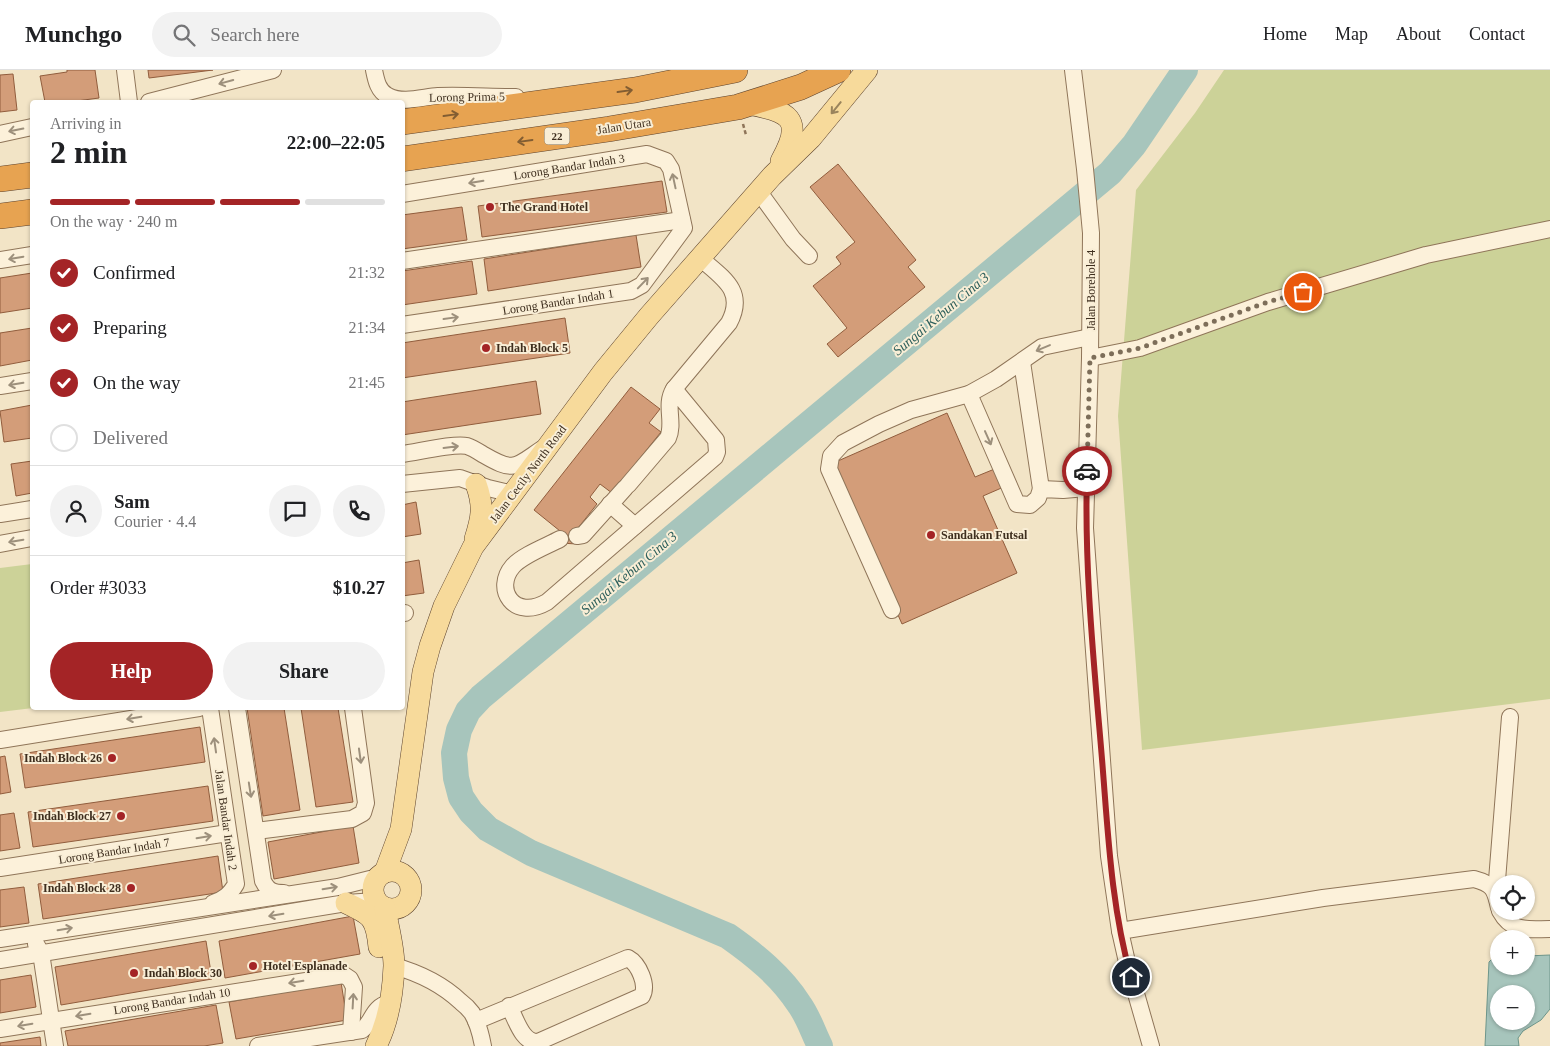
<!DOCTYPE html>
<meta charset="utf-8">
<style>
body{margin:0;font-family:Georgia,serif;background:#f2f2f2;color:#202124;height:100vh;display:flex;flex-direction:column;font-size:19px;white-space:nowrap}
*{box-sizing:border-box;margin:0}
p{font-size:16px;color:#757577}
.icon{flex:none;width:28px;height:28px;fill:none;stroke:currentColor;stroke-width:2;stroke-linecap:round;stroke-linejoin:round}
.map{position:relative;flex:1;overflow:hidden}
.side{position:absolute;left:30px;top:30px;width:375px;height:610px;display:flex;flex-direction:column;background:#fff;border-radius:5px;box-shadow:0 1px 4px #0004}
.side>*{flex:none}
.fabs{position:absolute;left:1490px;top:805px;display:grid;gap:10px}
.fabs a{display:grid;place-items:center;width:45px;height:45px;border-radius:50%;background:#fff;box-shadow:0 1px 4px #0004;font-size:25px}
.pin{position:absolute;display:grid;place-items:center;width:42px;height:42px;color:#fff;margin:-21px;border:2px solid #fff;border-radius:50%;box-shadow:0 1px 5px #0007}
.courier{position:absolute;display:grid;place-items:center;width:50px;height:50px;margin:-25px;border:4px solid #a42426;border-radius:50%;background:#fff;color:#222;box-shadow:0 1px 6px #0007}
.headline em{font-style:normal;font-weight:800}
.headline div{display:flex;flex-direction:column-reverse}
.headline{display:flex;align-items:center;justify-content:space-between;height:85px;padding:0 20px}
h1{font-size:32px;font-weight:800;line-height:38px}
.bar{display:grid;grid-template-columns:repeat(4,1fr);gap:8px 5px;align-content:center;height:60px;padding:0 20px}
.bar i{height:6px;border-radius:4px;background:#e0e0e0}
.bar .active{background:#a42426}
.bar p{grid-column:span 4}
.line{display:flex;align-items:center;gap:12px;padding:0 20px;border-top:1px solid #e0e0e0}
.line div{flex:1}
.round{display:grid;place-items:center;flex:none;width:52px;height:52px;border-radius:26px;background:#f2f2f2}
ol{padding:0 20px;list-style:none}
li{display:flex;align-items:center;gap:15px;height:55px}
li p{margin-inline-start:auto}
li .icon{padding:5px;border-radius:50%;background:#a42426;color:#fff;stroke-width:4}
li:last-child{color:#757577}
li i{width:28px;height:28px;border:2px solid #e0e0e0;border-radius:50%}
.cta{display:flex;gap:10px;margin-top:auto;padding:10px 20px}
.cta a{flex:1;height:58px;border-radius:30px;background:#a42426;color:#fff;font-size:20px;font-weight:800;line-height:58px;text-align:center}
.cta a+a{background:#f2f2f2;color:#202124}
header{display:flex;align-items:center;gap:30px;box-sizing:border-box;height:70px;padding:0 25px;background:#fff;border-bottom:1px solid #e0e0e0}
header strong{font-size:24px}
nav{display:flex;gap:28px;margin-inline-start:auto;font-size:18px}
.search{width:350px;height:45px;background:#f2f2f2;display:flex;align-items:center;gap:12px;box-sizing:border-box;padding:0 18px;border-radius:28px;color:#757577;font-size:19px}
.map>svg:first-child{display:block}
.green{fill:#ccd298}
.water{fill:#a7c5bc;stroke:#6d958a;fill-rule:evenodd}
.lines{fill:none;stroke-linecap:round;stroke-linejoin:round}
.river{stroke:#a7c5bc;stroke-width:26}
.building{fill:#d39d79;stroke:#915d3d}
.minor-casing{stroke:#8f7559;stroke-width:18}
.major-casing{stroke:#5d432e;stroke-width:22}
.highway-casing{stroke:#5d432e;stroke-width:26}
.path{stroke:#8f7559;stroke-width:2.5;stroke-dasharray:4 2.5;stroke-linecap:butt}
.minor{stroke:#fcf1da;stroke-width:16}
.major{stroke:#f7da9b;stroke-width:21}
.highway{stroke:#e7a351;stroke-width:25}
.oneway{stroke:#9d907c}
.oneway2{stroke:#825d32}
.oneway3{stroke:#9a845c}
.done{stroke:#7d6e59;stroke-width:5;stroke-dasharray:0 9}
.route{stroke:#a42426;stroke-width:6}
.poi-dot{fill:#a42426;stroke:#f9eed6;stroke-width:2}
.labels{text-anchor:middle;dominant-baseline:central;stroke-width:4;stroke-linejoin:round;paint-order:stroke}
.shield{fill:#f9eed6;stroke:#766855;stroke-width:1}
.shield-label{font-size:11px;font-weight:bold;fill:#3e2e1e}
.street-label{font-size:12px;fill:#3e2e1e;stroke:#f9eed6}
.poi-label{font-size:12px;font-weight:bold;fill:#3e2e1e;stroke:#f9eed6;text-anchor:start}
.water-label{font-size:14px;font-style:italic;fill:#2d5f5b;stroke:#f9eed6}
</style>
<header>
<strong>Munchgo</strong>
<div class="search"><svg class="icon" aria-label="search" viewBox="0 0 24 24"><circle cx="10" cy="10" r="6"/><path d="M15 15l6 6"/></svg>Search here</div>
<nav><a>Home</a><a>Map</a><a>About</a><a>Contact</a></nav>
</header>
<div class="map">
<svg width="1550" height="976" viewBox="0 0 1550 976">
<rect width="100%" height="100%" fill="#f2e4c6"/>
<g class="green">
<polygon points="1224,0 1550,0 1550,629 1142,680 1118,346 1136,120 1195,43"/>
<polygon points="32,494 33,638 0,642 0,498"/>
</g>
<path class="water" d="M1550,885V939L1541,950L1523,961L1518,968L1519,976H1485L1489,892L1493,888H1499V896H1526V886ZM1499,924H1526V951H1499Z"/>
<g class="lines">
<path class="river" d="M820,976C813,962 808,946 799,934C781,906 755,885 728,866L531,783L488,759L471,742L461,727L456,708L454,683L459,660L468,641L481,627L1110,103L1134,75L1185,0"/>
</g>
<g class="building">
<polygon points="67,0 95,0 99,28 69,32 45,32 40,6 67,2"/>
<polygon points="148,0 213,0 149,8"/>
<polygon points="13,4 17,40 0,42 0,5"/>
<polygon points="838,94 916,190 908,197 925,217 838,287 827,274 847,258 813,216 841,194 836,187 855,172 810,117"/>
<polygon points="662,111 667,142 482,167 478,136"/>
<polygon points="462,137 467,170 402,179 402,145"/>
<polygon points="636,165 641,197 488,221 484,189"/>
<polygon points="472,191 477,224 402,235 402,201"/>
<polygon points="32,203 32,238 0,243 0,208"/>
<polygon points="565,248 570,283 402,308 402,273"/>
<polygon points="32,258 32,290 0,296 0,263"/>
<polygon points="536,311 541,344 402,365 402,332"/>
<polygon points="631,317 660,339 649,353 661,362 612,423 600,414 590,427 597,434 578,458 577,474 560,473 560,461 534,440"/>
<polygon points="32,335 32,368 4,372 0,341"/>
<polygon points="947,343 975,407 997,398 1006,416 983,426 1017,503 902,554 831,394"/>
<polygon points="32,391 32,423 16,426 11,394"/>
<polygon points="416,432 421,464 402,467 402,435"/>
<polygon points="419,490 424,523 402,526 402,493"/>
<polygon points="247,638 284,638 300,740 263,746"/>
<polygon points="301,638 338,638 353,732 316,737"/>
<polygon points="200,657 205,692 25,718 20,684"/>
<polygon points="5,686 11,722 0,724 0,687"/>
<polygon points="208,716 213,751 33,777 28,742"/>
<polygon points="14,743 20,778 0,781 0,745"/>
<polygon points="353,756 359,793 274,809 268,772"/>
<polygon points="218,786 223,822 43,849 38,814"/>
<polygon points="24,817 29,853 0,857 0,820"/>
<polygon points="353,846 360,884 225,908 219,871"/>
<polygon points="206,871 212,909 61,935 55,897"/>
<polygon points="31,905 36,937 0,943 0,910"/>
<polygon points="341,912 347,950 236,969 229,932"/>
<polygon points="216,935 223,973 204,976 68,976 65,961"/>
<polygon points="40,967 41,976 0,976 0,973"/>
</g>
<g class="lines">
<g class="minor-casing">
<g id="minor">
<polyline points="125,0 129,32"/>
<path d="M374,0C376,10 378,21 388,26C403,34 423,27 438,26C464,25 491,27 516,27"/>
<polyline points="1073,0 1085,99 1091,163 1090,288 1085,458 1109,786 1120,861 1127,892 1151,976"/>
<polyline points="149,32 273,0"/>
<polyline points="0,64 32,57"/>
<polyline points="759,122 793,169 809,186"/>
<polyline points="402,124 647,84 666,91 671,99 684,158 642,215 631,221 402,255"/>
<polyline points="0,190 32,185"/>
<polyline points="402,191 682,150"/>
<polyline points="1090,288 1140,278 1268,232 1426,185 1550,159"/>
<polyline points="1022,292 1041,419"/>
<polyline points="0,316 32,311"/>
<path d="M674,319L729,253C746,221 723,208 700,188"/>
<polyline points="969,324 1017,434 1030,435 1038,428 1041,419 1063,420 1086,418"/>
<path d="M402,384C418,382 454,373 467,376C473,378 479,382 484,385C515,403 515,397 542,379"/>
<polyline points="402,414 460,408 488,418 513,424"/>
<polyline points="610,434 635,456"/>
<polyline points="0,444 32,439"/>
<polyline points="577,466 583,465 625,418"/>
<path d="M560,469C547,476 523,485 513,496C493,519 514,551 547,532L715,387L717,382L716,370L674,319C664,335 675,352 668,368L628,415"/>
<polyline points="0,474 32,468"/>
<polyline points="892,540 829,399 831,386 843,373 879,354 911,340 969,324 996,309 1042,277 1090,267"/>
<polyline points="402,543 405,543"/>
<path d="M210,638L236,814C230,824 225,829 213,833"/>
<path d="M237,638L263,811C268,821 273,823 284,823"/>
<polyline points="0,670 199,638"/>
<polyline points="256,761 352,749 363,743 366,733 353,638"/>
<polyline points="0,798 228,763"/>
<polyline points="1496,823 1510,647"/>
<path d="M1500,841C1512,863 1528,859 1550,859"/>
<path d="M1120,861L1323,828L1474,809C1493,814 1495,819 1499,838"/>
<polyline points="0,869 338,817 378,807"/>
<polyline points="36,874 41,883 55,976"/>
<polyline points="0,890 346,833 376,831"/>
<path d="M394,896C419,903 442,914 461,932C465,935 469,939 472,943C478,953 481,965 483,976"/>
<path d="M476,951L628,888C639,894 648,915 642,926L538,972C522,973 516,949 509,936"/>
<polyline points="0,959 344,905 350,909 354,917 351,962"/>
<path d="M258,976L362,960C374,951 371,938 389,933"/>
</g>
</g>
<g class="major-casing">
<g id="major">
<path d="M747,34C789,41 805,48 781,91"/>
<path d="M475,469C482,447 484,436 476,414"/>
<circle cx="392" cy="820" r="19"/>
<polyline points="385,802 401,759 423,602 430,576 444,536 473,477 603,302 649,246 772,106 811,68 867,0"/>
<path d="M346,833C372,845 376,848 379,877"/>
<path d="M376,976C388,953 393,922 394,896C394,877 388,857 385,838"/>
</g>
</g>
<g class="highway-casing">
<g id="highway">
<polyline points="402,52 635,20 735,0"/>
<polyline points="402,89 609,59 738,37 801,17 838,0"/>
<polyline points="0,109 32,105"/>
<polyline points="0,146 32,142"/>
</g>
</g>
<polyline class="path" points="743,54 746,65"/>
<use href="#minor" class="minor"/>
<use href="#major" class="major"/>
<use href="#highway" class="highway"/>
</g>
<defs><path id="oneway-shaft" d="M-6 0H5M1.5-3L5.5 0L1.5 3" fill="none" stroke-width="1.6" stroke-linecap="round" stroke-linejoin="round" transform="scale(1.25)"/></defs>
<g class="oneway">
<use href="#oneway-shaft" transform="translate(226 12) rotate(165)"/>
<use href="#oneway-shaft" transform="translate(16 60) rotate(169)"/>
<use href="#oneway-shaft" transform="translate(674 111) rotate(-102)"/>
<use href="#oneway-shaft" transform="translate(476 112) rotate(171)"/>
<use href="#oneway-shaft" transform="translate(16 188) rotate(170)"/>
<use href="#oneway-shaft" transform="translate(643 213) rotate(-46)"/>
<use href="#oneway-shaft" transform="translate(451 248) rotate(-8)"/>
<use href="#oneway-shaft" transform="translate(1043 278) rotate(157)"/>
<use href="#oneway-shaft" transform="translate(16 314) rotate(171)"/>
<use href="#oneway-shaft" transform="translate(988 368) rotate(66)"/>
<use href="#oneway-shaft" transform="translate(451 377) rotate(-7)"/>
<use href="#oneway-shaft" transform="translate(16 471) rotate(170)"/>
<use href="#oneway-shaft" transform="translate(134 648) rotate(171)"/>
<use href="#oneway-shaft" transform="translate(215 675) rotate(-98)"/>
<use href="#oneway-shaft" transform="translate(360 686) rotate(82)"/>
<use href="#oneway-shaft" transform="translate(250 720) rotate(81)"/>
<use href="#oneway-shaft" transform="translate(204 767) rotate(-9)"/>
<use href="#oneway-shaft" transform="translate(330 818) rotate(-9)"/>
<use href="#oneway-shaft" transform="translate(276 845) rotate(171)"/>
<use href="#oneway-shaft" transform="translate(65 859) rotate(-9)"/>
<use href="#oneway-shaft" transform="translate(296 912) rotate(171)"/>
<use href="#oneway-shaft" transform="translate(353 931) rotate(-87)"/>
<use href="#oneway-shaft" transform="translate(83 945) rotate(171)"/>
<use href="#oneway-shaft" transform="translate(25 955) rotate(170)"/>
</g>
<g class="oneway2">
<use href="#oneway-shaft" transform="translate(625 21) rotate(-8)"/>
<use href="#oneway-shaft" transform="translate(451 45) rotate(-8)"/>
<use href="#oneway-shaft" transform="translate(525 71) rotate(172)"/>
</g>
<use class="oneway3" href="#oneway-shaft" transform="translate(836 38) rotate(129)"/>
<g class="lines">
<polyline class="done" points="1087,401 1090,288 1140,278 1268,232 1303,222"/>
<path class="route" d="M1087,401C1084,498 1094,594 1102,689C1108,762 1111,836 1131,907"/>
</g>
<g class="poi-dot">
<circle cx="490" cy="137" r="5"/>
<circle cx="486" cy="278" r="5"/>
<circle cx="931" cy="465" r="5"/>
<circle cx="112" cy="688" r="5"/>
<circle cx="121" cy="746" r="5"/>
<circle cx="131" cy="818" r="5"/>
<circle cx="253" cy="896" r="5"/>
<circle cx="134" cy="903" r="5"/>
</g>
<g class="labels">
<rect class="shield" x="544.5" y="57.5" width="25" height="17" rx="4"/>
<g class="shield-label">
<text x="557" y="66">22</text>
</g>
<g class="street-label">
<text transform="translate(467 27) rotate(-1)">Lorong Prima 5</text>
<text transform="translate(624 56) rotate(-9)">Jalan Utara</text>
<text transform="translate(569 97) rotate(-9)">Lorong Bandar Indah 3</text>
<text transform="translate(1091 220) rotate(-90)">Jalan Borehole 4</text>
<text transform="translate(558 232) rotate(-9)">Lorong Bandar Indah 1</text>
<text transform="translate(528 404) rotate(-53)">Jalan Cecily North Road</text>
<text transform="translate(226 750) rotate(82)">Jalan Bandar Indah 2</text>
<text transform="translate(114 781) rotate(-9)">Lorong Bandar Indah 7</text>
<text transform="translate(172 931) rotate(-9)">Lorong Bandar Indah 10</text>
</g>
<g class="poi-label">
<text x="500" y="137">The Grand Hotel</text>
<text x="496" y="278">Indah Block 5</text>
<text x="941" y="465">Sandakan Futsal</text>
<text x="102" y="688" text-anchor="end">Indah Block 26</text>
<text x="111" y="746" text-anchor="end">Indah Block 27</text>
<text x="121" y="818" text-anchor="end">Indah Block 28</text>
<text x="263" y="896">Hotel Esplanade</text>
<text x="144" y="903">Indah Block 30</text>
</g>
<g class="water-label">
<text transform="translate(941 244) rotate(-40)">Sungai Kebun Cina 3</text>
<text transform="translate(629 503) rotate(-40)">Sungai Kebun Cina 3</text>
</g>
</g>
</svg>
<div class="fabs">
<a><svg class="icon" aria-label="locate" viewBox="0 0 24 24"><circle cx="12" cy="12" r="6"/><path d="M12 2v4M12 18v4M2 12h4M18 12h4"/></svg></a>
<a>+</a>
<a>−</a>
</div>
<div class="pin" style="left:1303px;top:222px;background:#ea580c"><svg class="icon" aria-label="bag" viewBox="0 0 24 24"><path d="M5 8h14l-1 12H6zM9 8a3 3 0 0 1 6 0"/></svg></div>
<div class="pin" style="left:1131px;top:907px;background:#1f2937"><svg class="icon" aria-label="home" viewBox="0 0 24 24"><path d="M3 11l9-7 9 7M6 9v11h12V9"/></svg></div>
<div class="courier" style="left:1087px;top:401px"><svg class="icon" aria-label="car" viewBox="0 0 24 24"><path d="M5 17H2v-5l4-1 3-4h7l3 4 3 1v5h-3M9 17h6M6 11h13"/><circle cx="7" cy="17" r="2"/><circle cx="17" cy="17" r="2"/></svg></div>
<section class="side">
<div class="headline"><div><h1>2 min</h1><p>Arriving in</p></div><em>22:00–22:05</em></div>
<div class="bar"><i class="active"></i><i class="active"></i><i class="active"></i><i></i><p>On the way · 240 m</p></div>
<ol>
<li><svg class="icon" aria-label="check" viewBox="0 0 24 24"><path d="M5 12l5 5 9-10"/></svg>Confirmed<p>21:32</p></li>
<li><svg class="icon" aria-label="check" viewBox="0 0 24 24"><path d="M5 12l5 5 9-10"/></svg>Preparing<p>21:34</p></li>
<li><svg class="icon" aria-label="check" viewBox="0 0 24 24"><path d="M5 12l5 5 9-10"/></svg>On the way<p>21:45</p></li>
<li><i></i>Delivered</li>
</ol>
<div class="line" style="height:90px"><a class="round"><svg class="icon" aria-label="person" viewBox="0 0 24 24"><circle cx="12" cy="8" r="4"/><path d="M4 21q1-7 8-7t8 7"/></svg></a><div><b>Sam</b><p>Courier · 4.4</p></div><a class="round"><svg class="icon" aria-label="chat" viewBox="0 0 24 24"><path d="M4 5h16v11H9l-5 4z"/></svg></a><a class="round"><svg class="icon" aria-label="phone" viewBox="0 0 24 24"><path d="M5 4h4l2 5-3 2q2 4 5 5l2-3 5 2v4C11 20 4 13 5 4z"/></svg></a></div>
<div class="line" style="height:65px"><div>Order #3033</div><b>$10.27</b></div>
<div class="cta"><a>Help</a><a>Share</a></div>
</section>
</div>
